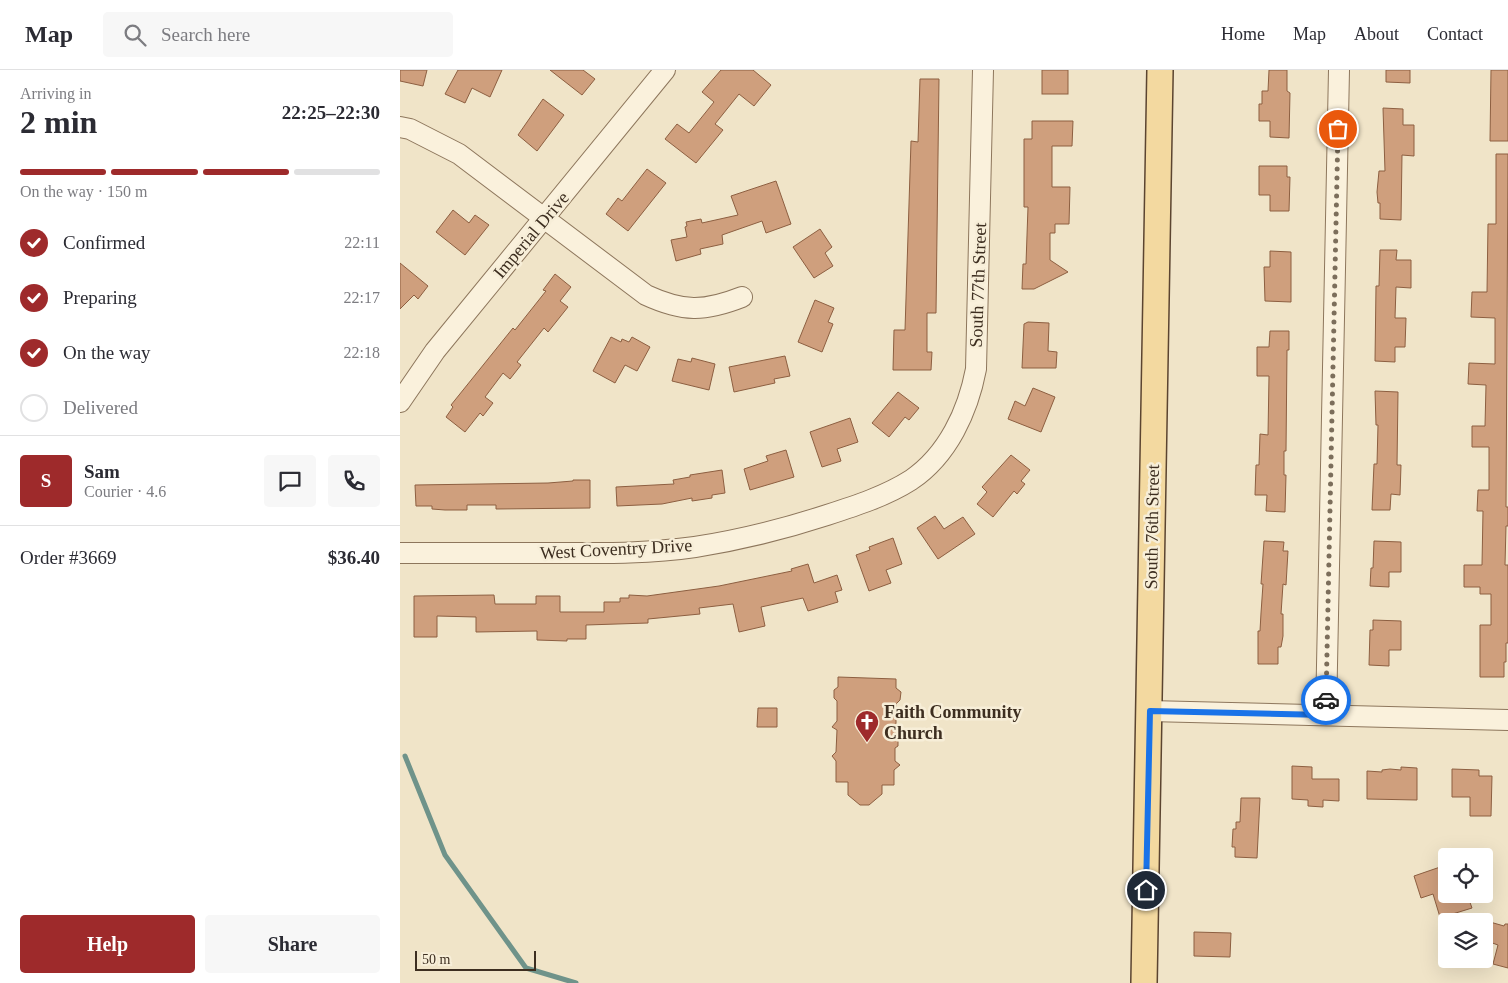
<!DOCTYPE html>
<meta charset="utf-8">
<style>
body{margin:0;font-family:"Times New Roman",serif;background:#f7f7f7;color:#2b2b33;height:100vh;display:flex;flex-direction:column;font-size:19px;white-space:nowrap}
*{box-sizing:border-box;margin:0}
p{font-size:16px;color:#7c7c81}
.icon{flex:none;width:28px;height:28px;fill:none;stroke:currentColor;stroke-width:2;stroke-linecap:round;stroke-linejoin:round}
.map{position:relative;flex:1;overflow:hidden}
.sheet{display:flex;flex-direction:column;background:#fff;width:400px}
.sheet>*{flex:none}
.controls{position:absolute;left:1038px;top:778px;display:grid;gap:10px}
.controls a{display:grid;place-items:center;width:55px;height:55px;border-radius:5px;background:#fff;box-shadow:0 5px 20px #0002;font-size:25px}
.scale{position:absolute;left:15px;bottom:12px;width:121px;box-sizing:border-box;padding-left:5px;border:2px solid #3d2e20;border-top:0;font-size:14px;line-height:18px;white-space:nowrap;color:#3d2e20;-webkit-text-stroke:4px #f7eed8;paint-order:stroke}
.pin{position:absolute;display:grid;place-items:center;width:42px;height:42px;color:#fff;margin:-21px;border:2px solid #fff;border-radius:50%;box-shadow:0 1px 5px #0007}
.courier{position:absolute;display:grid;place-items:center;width:50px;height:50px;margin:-25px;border:4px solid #1a73e8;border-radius:50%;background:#fff;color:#222;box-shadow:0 1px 6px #0007}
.head em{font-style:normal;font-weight:600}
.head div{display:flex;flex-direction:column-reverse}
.head{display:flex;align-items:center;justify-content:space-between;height:85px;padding:0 20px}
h1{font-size:32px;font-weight:600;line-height:38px}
.bar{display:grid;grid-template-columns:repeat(4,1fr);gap:8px 5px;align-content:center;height:60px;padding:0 20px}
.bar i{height:6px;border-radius:4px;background:#e1e1e2}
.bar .on{background:#9e2a2b}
.bar p{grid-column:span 4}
.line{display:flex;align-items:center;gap:12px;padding:0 20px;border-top:1px solid #e1e1e2}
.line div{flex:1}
.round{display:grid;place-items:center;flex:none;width:52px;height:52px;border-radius:5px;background:#f7f7f7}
ol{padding:0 20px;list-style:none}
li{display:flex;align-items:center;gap:15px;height:55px}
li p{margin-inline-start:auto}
li .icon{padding:5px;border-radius:50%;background:#9e2a2b;color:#fff;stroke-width:4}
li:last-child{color:#7c7c81}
li i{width:28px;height:28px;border:2px solid #e1e1e2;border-radius:50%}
.action{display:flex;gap:10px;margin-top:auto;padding:10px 20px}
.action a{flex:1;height:58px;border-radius:5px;background:#9e2a2b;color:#fff;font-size:20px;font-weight:600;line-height:58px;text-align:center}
.action a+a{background:#f7f7f7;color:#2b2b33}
header{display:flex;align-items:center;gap:30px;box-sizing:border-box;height:70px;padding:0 25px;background:#fff;border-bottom:1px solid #e1e1e2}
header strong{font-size:24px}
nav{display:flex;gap:28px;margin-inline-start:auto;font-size:18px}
.search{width:350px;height:45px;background:#f7f7f7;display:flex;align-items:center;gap:12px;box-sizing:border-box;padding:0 18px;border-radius:5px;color:#7c7c81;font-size:19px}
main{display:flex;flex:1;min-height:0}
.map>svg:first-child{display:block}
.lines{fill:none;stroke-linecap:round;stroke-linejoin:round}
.stream{stroke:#6f938a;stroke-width:5}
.building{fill:#cf9f7d;stroke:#8d5f41}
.minor-casing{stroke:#8d765c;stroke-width:22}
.major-casing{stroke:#5b4430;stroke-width:28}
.minor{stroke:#faf1dc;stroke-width:20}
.major{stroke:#f3d9a0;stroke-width:25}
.done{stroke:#7c6e5b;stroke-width:5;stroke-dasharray:0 9}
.route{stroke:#1a73e8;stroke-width:6}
.labels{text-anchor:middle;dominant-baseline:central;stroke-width:5;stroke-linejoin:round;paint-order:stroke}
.street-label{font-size:18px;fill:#3d2e20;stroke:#f7eed8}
.poi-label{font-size:18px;font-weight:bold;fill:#3d2e20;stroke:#f7eed8;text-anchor:start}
</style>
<header>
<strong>Map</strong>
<div class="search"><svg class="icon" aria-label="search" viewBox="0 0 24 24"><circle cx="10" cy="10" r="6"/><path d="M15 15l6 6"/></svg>Search here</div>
<nav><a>Home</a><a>Map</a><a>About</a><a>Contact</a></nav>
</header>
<main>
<section class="sheet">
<div class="head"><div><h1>2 min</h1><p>Arriving in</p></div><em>22:25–22:30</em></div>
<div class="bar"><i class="on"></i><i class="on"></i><i class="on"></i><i></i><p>On the way · 150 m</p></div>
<ol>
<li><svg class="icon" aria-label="check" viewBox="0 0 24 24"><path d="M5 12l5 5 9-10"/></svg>Confirmed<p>22:11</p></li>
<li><svg class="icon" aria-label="check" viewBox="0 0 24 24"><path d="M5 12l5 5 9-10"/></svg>Preparing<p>22:17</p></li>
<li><svg class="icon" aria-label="check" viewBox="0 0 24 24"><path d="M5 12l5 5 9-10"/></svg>On the way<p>22:18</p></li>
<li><i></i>Delivered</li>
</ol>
<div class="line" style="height:90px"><b class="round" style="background:#9e2a2b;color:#fff">S</b><div><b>Sam</b><p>Courier · 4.6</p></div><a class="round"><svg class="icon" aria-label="chat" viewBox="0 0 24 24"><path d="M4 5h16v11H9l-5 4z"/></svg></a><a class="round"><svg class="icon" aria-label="phone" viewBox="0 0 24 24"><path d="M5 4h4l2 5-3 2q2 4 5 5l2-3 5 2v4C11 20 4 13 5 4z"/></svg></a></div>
<div class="line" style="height:65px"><div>Order #3669</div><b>$36.40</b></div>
<div class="action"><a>Help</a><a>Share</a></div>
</section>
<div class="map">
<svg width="1108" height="913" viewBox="0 0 1108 913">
<rect width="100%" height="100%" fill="#f0e4c8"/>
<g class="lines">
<polyline class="stream" points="5,686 45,785 126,898 176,913"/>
</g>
<g class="building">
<polygon points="0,0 27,0 23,16 0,11"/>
<polygon points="58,0 102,0 90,27 72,18 65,33 45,24"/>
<polygon points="150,0 183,0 195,9 182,25"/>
<polygon points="321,0 353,0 371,15 354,36 339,24 315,54 323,60 296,93 265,69 277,54 289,63 314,32 302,22"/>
<rect x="642" y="0" width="26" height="24"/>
<polygon points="869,0 887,0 887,21 890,23 889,68 870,67 870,51 859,51 859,34 862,34 862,21 868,21"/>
<polygon points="986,0 1010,0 1010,13 986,12"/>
<polygon points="1091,0 1108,0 1108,71 1090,71"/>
<polygon points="520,9 539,9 536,243 527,243 527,282 532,282 531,300 493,300 494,260 505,260 511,71 518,72"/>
<polygon points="143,29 164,45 137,81 118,65"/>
<polygon points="983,38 1003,39 1003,55 1014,55 1014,86 1002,85 1001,150 980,149 980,133 978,133 977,122 979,101 985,101"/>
<polygon points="632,51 673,51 672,76 652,76 652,117 670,117 669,154 655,154 655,163 650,163 650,190 668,202 634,219 622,219 623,194 626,194 628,137 624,137 624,69 632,69"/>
<polygon points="1096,84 1108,84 1106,437 1108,437 1108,456 1106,456 1105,495 1108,495 1108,573 1106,573 1106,592 1104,592 1104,607 1080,607 1080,555 1091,555 1091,524 1080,524 1080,517 1064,517 1064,495 1082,495 1083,441 1077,441 1078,420 1089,420 1089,377 1072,377 1072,356 1085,356 1086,315 1068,314 1069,293 1095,294 1095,248 1071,247 1072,222 1087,222 1088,154 1096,154"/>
<polygon points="859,96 887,96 887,107 890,107 889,141 870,141 870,125 859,125"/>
<polygon points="247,99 266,113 228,161 206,144 218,128 222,131"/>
<polygon points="376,111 391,154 366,163 362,151 322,165 323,174 300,179 301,184 276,191 271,170 287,167 285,157 287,156 286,152 301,149 302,153 338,145 331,126"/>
<polygon points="53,140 69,153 75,145 89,155 65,185 36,162"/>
<polygon points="420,159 432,177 425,183 433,196 414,208 393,177"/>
<polygon points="980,180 997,180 996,190 1011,190 1011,218 996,217 995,248 1006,248 1005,277 995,277 995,292 975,291 976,216 979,216"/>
<polygon points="870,181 891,182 891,232 865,231 864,197 870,197"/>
<polygon points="0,193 28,216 18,229 14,225 0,239"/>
<polygon points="155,204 171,217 160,231 168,237 148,262 144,258 117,292 121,295 110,309 103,303 85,327 93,333 83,346 80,343 65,362 46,347 53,337 51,335 113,258 115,260 146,221 143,220"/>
<polygon points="415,230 434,238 428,252 433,254 422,282 398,272"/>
<polygon points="628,252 649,253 648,281 657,282 656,298 622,298 624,254"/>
<polygon points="870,261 889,261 889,280 887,280 886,381 884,381 884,405 886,405 885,442 866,441 867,425 855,425 856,395 859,395 860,364 868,365 869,306 857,306 857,277 869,277"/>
<polygon points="211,267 221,272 222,269 229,272 232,267 250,277 237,301 225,295 215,313 193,301"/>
<polygon points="385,286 390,306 374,309 375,313 334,322 329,297"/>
<polygon points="292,288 315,294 309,320 272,311 278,289 291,292"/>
<polygon points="633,318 655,327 641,362 608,349 615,331 625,336"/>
<polygon points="975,321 998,322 997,395 1001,395 1000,425 991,424 990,440 972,440 974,394 977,394 978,355 976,355"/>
<polygon points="498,322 519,338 509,350 505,347 489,367 472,353"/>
<polygon points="450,348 458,372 437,379 441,391 422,397 410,362"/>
<polygon points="386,380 394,407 350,420 344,399 368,391 366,386"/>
<polygon points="611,385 630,400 621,411 625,414 617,424 614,421 593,447 577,434 587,422 582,417"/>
<polygon points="322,400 325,423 312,425 312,428 292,431 292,428 262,434 217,436 216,417 274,414 273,410 290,407 290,405"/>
<polygon points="173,410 190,410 190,438 96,439 96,435 67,435 67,440 45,440 32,439 32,436 16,436 15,415 148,413 173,411"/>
<polygon points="535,446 544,459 563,447 575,464 538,489 517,458"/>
<polygon points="493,468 502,494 486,500 491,513 469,521 456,485 470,480 469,477"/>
<polygon points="864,471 884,472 883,481 888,481 886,515 883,514 881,544 883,544 883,566 881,577 878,577 878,594 858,594 858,561 860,561 861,543 863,514 861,514"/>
<polygon points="974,471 1001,472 1001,502 989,502 989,517 970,516 971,498 973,498"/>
<polygon points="408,494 414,513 437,505 442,520 435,522 438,532 408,541 403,528 361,537 365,556 339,562 333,534 299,538 300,544 248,549 248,553 186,555 186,569 167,569 167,571 137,570 137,561 76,562 76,547 37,546 37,567 14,567 14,526 94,525 95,534 136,534 136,526 160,526 160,542 204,542 204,532 220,532 220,528 229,528 229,525 247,526 319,516 392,501 391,499"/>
<polygon points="973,550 1001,551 1001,580 989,580 989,596 969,595 970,560 973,560"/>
<polygon points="438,607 496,609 496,618 501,622 500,630 496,634 496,667 498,670 498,676 495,678 495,691 500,695 494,700 494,715 482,715 482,724 469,735 460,735 448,725 448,712 436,712 436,691 432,686 436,682 437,660 432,657 437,651 437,631 434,628 434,620 438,617"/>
<polygon points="358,638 377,638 377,657 357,657"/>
<polygon points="892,696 912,697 912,709 939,709 939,731 923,730 923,737 908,736 908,730 892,729"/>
<polygon points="1001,697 1017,698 1017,730 967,729 967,701 982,702 982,700 990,699 1001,700"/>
<polygon points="1052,699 1079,700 1079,706 1092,706 1091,746 1070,746 1070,727 1052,727"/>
<polygon points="841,728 860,728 857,788 835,787 835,777 832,777 833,759 836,759 836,752 840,752"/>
<polygon points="1046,795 1046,824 1067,824 1072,838 1046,846 1046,856 1043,857 1033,824 1021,828 1014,806"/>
<polygon points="1090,852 1104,856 1105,854 1108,854 1108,898 1093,894 1098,875 1084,870"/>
<polygon points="794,862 831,863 830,887 794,886"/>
</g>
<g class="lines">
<g class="minor-casing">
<g id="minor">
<path d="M0,57L10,59L59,84L246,225C283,242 304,242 342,227"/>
<polyline points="0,332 35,281 265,0"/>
<path d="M0,483C49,483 98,483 148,483C197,483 246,484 295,477C340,470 384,459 427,445C455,436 486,426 511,410C548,385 568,341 576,299L583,0"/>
<polyline points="749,641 1108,650"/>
<polyline points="926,645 939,0"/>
</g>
</g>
<g class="major-casing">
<polyline id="major" points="744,913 760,0"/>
</g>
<use href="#minor" class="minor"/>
<use href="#major" class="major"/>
</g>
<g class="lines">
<polyline class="done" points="926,630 938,59"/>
<polyline class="route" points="746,820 750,641 926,645 926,630"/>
</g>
<defs>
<g id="church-pin" transform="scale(1.25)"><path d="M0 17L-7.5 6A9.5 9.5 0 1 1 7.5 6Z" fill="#9e2a2b" stroke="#f7eed8"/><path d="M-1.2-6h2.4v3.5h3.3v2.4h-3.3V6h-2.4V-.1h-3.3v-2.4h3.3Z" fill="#fff"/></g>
</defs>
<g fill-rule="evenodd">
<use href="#church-pin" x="467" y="652"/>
</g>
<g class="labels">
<g class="street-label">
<text transform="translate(131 165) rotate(-50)">Imperial Drive</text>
<text transform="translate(578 215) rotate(-88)">South 77th Street</text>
<text transform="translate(752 457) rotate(-89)">South 76th Street</text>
<text transform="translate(216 479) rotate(-3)">West Coventry Drive</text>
</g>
<g class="poi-label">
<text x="484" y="642">Faith Community<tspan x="484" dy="21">Church</tspan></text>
</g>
</g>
</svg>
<div class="controls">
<a><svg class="icon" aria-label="locate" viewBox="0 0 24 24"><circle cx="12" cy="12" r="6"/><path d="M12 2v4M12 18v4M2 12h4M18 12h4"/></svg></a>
<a><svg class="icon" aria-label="layers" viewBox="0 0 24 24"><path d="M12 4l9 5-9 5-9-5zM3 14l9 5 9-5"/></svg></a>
</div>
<div class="scale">50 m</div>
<div class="pin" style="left:938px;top:59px;background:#ea580c"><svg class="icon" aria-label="bag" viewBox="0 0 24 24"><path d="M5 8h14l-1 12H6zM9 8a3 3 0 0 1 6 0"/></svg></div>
<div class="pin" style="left:746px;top:820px;background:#1f2937"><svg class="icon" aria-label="home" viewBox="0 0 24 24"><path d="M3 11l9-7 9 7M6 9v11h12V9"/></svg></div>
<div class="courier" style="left:926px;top:630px"><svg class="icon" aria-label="car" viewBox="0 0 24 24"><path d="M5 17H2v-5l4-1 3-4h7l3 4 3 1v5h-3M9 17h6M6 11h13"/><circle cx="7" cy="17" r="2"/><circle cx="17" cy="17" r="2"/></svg></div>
</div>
</main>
